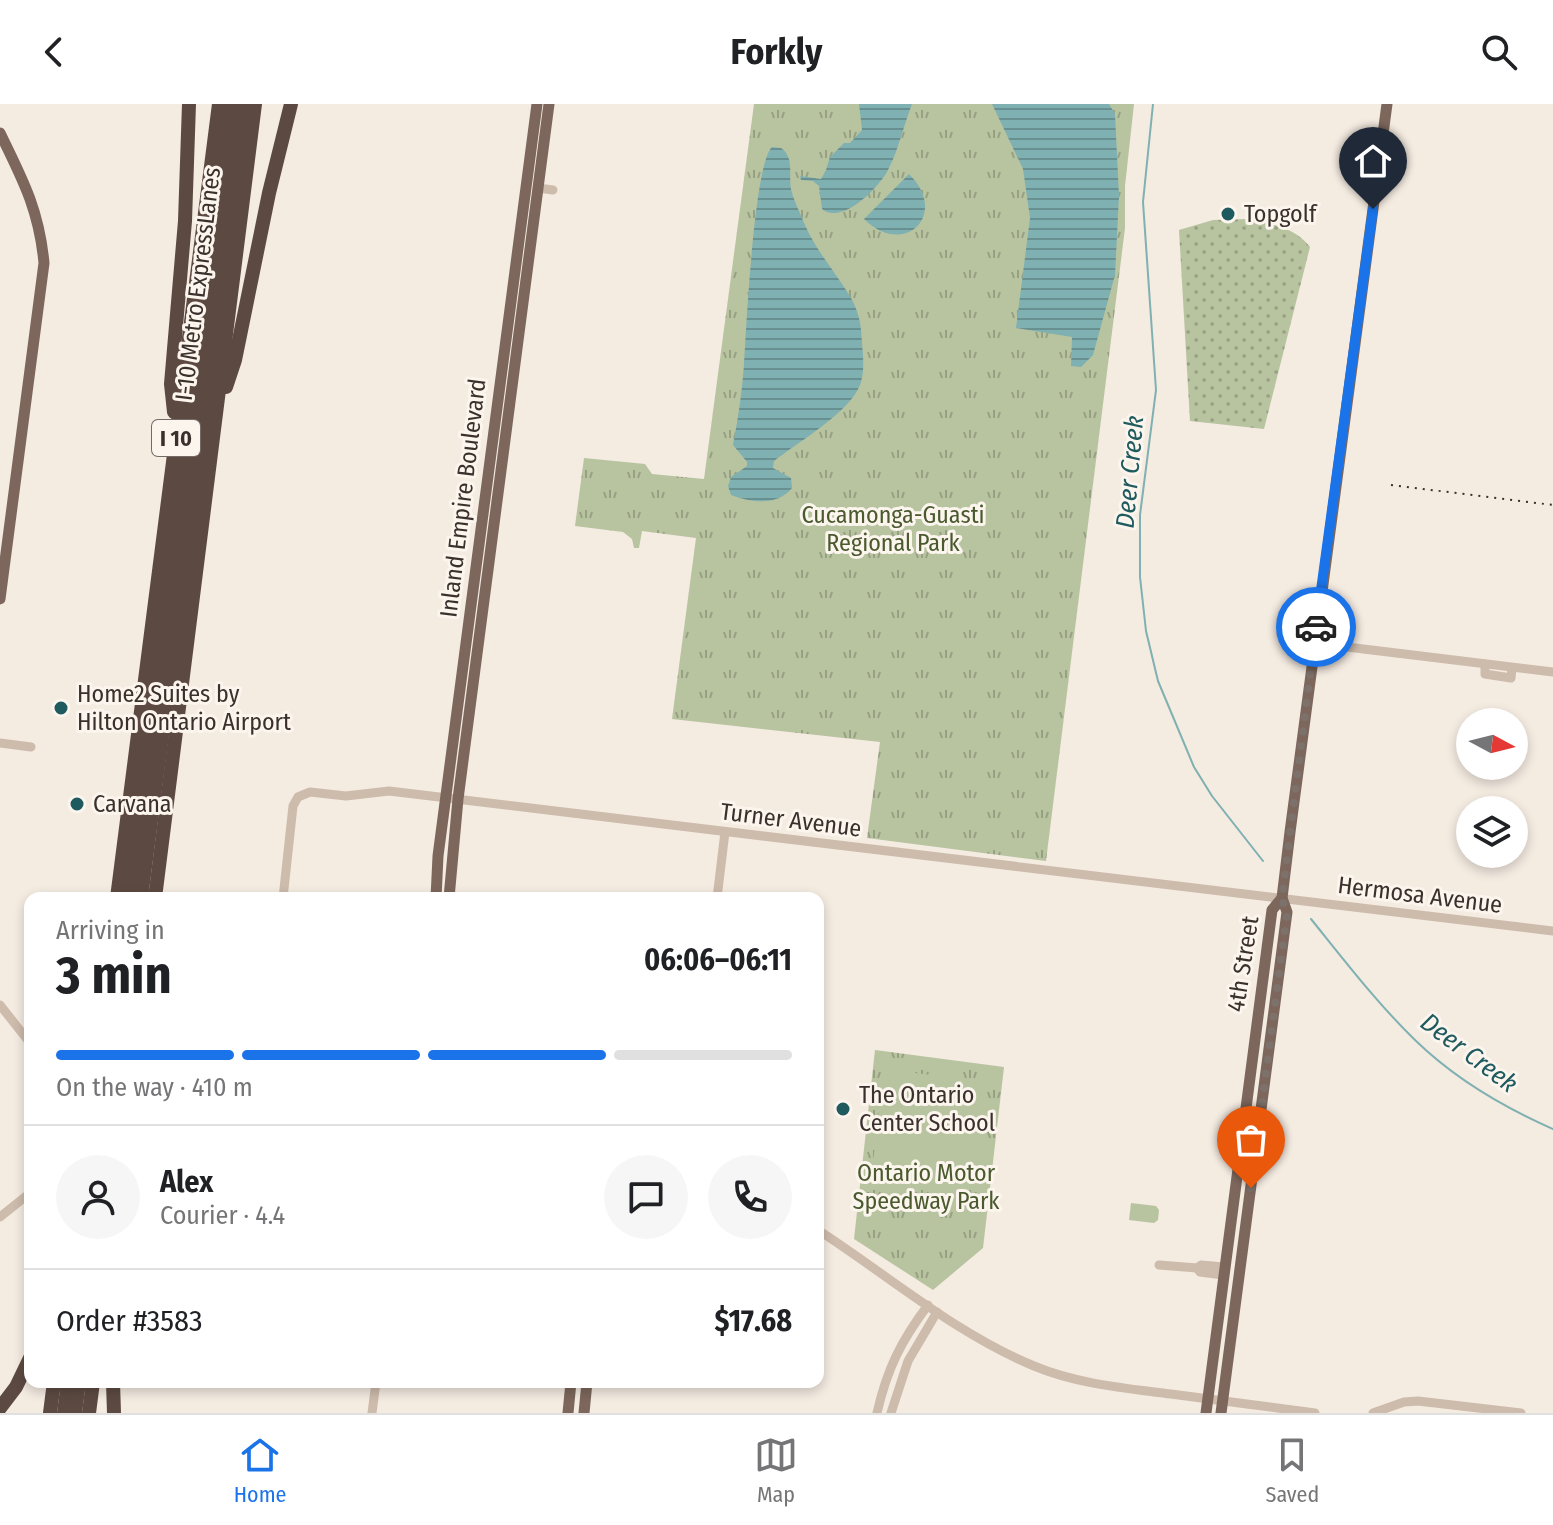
<!DOCTYPE html>
<meta charset="utf-8">
<style>
body{margin:0;font-family:"Fira Sans Condensed",sans-serif;background:#f6f6f6;color:#202124;height:100vh;display:flex;flex-direction:column;font-size:30px;white-space:nowrap}
*{box-sizing:border-box;margin:0}
p{font-size:26px;color:#757577}
.icon{flex:none;width:44px;height:44px;fill:none;stroke:currentColor;stroke-width:2;stroke-linecap:round;stroke-linejoin:round}
.map{position:relative;flex:1;overflow:hidden}
.details{position:absolute;left:24px;top:788px;width:800px;height:496px;display:flex;flex-direction:column;background:#fff;border-radius:16px;box-shadow:0 4px 12px #0003}
.details>*{flex:none}
.needle{width:52px;rotate:97deg}
.fabs{position:absolute;left:1456px;top:604px;display:grid;gap:16px}
.fabs a{display:grid;place-items:center;width:72px;height:72px;border-radius:50%;background:#fff;box-shadow:0 4px 12px #0003;font-size:40px}
.pin{position:absolute;display:grid;place-items:center;width:68px;height:68px;color:#fff;margin:-82px -34px;border-radius:50% 50% 50% 0;rotate:-45deg;box-shadow:0 0 8px #0007}
.pin .icon{rotate:45deg}
.courier{position:absolute;display:grid;place-items:center;width:80px;height:80px;margin:-40px;border:6px solid #1a73e8;border-radius:50%;background:#fff;color:#222;box-shadow:0 2px 10px #0007}
.summary em{font-style:normal;font-weight:700}
.summary div{display:flex;flex-direction:column-reverse}
.summary{display:flex;align-items:center;justify-content:space-between;height:136px;padding:0 32px}
h1{font-size:52px;font-weight:700;line-height:60px}
.bar{display:grid;grid-template-columns:repeat(4,1fr);gap:12px 8px;align-content:center;height:96px;padding:0 32px}
.bar i{height:10px;border-radius:6px;background:#e0e0e0}
.bar .on{background:#1a73e8}
.bar p{grid-column:span 4}
.line{display:flex;align-items:center;gap:20px;padding:0 32px;border-top:2px solid #e0e0e0}
.line div{flex:1}
.round{display:grid;place-items:center;flex:none;width:84px;height:84px;border-radius:42px;background:#f6f6f6}
header{display:flex;justify-content:space-between;align-items:center;height:104px;padding:0 32px;background:#fff;font-size:36px;font-weight:700}
.tab-bar{display:flex;justify-content:space-around;align-items:center;height:112px;border-top:2px solid #e0e0e0;background:#fff;font-size:22px;color:#757577}
.tab-bar a{display:grid;justify-items:center;gap:4px}
.tab-bar .on{color:#1a73e8}
.map>svg:first-child{display:block}
.grass{fill:url(#grass-dots)}
.park{fill:url(#park-tufts)}
.garden{fill:#b8c4a0}
.water{fill:url(#water-rules)}
.lines{fill:none;stroke-linecap:round;stroke-linejoin:round}
.stream{stroke:#7fb0b2;stroke-width:2}
.minor{stroke:#cdbbac;stroke-width:9}
.major{stroke:#7d675c;stroke-width:11}
.highway{stroke:#5c4a42;stroke-width:14}
.rail{stroke:#3b302b;stroke-width:2;stroke-dasharray:2 6;stroke-linecap:butt}
.done{stroke:#7c716b;stroke-width:8;stroke-dasharray:0 14.4}
.route{stroke:#1a73e8;stroke-width:10}
.poi-dot{fill:#1f5a5e;stroke:#fbf5ee;stroke-width:3}
.labels{text-anchor:middle;dominant-baseline:central;stroke-width:6;stroke-linejoin:round;paint-order:stroke}
.shield{fill:#fbf5ee;stroke:#756b66;stroke-width:2}
.shield-label{font-size:22px;font-weight:bold;fill:#3b302b}
.poi-label{font-size:24px;fill:#3b302b;stroke:#fbf5ee;text-anchor:start}
.street-label{font-size:24px;fill:#3b302b;stroke:#fbf5ee}
.park-label{font-size:24px;fill:#4a5a2e;stroke:#fbf5ee}
.water-label{font-size:26px;font-style:italic;fill:#1f5a5e;stroke:#fbf5ee}
</style>
<header><svg class="icon" aria-label="back" viewBox="0 0 24 24"><path d="M15 5l-7 7 7 7"/></svg>Forkly<svg class="icon" aria-label="search" viewBox="0 0 24 24"><circle cx="10" cy="10" r="6"/><path d="M15 15l6 6"/></svg></header>
<div class="map">
<svg width="1553" height="1309" viewBox="0 0 1553 1309">
<defs>
<pattern id="grass-dots" width="8" height="8" patternUnits="userSpaceOnUse" patternTransform="scale(2)"><rect width="8" height="8" fill="#b8c4a0"/><path d="M2 2h.1M6 6h.1" fill="none" stroke="#97a083" stroke-width="1.8" stroke-linecap="round"/></pattern>
<pattern id="park-tufts" width="24" height="20" patternUnits="userSpaceOnUse" patternTransform="scale(2)"><rect width="24" height="20" fill="#b8c4a0"/><path d="M3 7l-1-3M5 7V3M7 7l1-3M15 17l-1-3M17 17v-4M19 17l1-3" fill="none" stroke="#97a083"/></pattern>
<pattern id="water-rules" width="6" height="5" patternUnits="userSpaceOnUse" patternTransform="scale(2)"><rect width="6" height="5" fill="#7fb0b2"/><path d="M0 2.5h6" fill="none" stroke="#699091"/></pattern>
</defs>
<rect width="100%" height="100%" fill="#f4ebe1"/>
<path class="grass" d="M1248,115C1271,120 1295,123 1310,143L1264,325L1190,317L1179,126L1213,116Z"/>
<g class="park">
<polygon points="754,0 1134,0 1125,82 1125,124 1046,757 867,734 880,638 672,615 696,434 642,427 639,444 634,444 632,435 623,428 575,422 584,354 645,360 652,370 704,375"/>
<polygon points="875,946 1004,963 983,1144 933,1186 854,1135"/>
</g>
<g class="garden">
<polygon points="884,965 939,972 927,1073 872,1067"/>
<polygon points="944,979 987,985 977,1070 934,1065"/>
<polygon points="1131,1099 1156,1102 1159,1106 1158,1116 1154,1119 1129,1116"/>
</g>
<g class="water">
<path d="M859,0H912C904,20 899,44 889,64C881,82 842,122 822,105L819,82L813,77L801,76L800,72L821,75L826,66L830,53L844,39H850L862,26Z"/>
<polygon points="992,0 1109,0 1115,10 1119,92 1115,171 1093,251 1081,263 1071,262 1072,233 1016,224 1030,114 1023,65"/>
<path d="M772,43L781,44C796,54 787,74 792,89C795,99 801,111 805,121C815,144 831,163 844,183C858,203 861,216 862,239C863,252 865,267 860,281C850,308 797,339 774,357L773,364L791,374L792,384C778,402 751,399 731,391L728,382L731,373L747,362V358L733,341C738,315 742,288 744,261C746,228 754,59 772,43Z"/>
<path d="M909,70C950,110 904,155 864,115Z"/>
</g>
<g class="lines">
<g class="stream">
<polyline points="1153,0 1143,98 1156,286 1140,411 1140,473 1146,527 1158,577 1194,663 1212,692 1263,757"/>
<path d="M1311,815C1344,856 1377,899 1415,936C1454,974 1503,1003 1553,1025"/>
</g>
<g class="minor">
<polyline points="538,84 553,86"/>
<polyline points="1314,539 1553,568"/>
<polyline points="1485,560 1485,570 1511,574 1512,564"/>
<polyline points="0,639 31,643"/>
<polyline points="283,794 293,702 298,693 310,688 346,692 389,687 1553,827"/>
<polyline points="717,794 725,728"/>
<polyline points="0,901 30,939"/>
<polyline points="0,1113 30,1089"/>
<path d="M818,1126C889,1172 956,1230 1034,1262C1077,1280 1125,1284 1171,1290C1219,1296 1267,1303 1315,1309"/>
<polyline points="1159,1161 1197,1164 1201,1161 1224,1163"/>
<polyline points="1197,1164 1200,1168 1223,1171"/>
<polyline points="372,1309 376,1278"/>
<path d="M877,1309C887,1265 901,1237 928,1201"/>
<polyline points="891,1309 908,1257 937,1208"/>
<polyline points="1373,1309 1404,1298 1418,1297 1521,1309"/>
</g>
<g class="major">
<path d="M0,29C23,76 39,106 44,159L0,495"/>
<polyline points="436,794 438,752 537,0"/>
<polyline points="449,794 458,695 549,0"/>
<polyline points="568,1309 571,1278"/>
<polyline points="584,1309 587,1278"/>
<polyline points="1206,1309 1272,806 1282,794"/>
<polyline points="1221,1309 1287,808 1282,794 1290,728 1387,0"/>
</g>
<g class="highway">
<polyline points="226,283 235,256 269,89 291,0"/>
<polyline points="174,308 171,280 185,117 189,0"/>
<polyline points="117,794 219,0"/>
<polyline points="129,794 231,0"/>
<polyline points="141,794 243,0"/>
<polyline points="155,794 255,0"/>
<polyline points="113,1278 114,1309"/>
<polyline points="0,1304 16,1283 30,1254"/>
<polyline points="50,1309 54,1278"/>
<polyline points="64,1309 68,1278"/>
<polyline points="75,1309 79,1278"/>
<polyline points="89,1309 93,1278"/>
</g>
<polyline class="rail" points="1391,381 1553,401"/>
</g>
<g class="lines">
<polyline class="done" points="1251,1084 1287,810 1282,794 1316,523"/>
<polyline class="route" points="1316,523 1373,105"/>
</g>
<g class="poi-dot">
<circle cx="1228" cy="110" r="8"/>
<circle cx="61" cy="604" r="8"/>
<circle cx="77" cy="700" r="8"/>
<circle cx="843" cy="1005" r="8"/>
</g>
<g class="labels">
<rect class="shield" x="152" y="316" width="48" height="36" rx="6"/>
<g class="shield-label">
<text x="176" y="334">I 10</text>
</g>
<g class="poi-label">
<text x="1244" y="110">Topgolf</text>
<text x="77" y="590">Home2 Suites by<tspan x="77" dy="28">Hilton Ontario Airport</tspan></text>
<text x="93" y="700">Carvana</text>
<text x="859" y="991">The Ontario<tspan x="859" dy="28">Center School</tspan></text>
</g>
<g class="street-label">
<text transform="translate(198 180) rotate(-83)">I-10 Metro ExpressLanes</text>
<text transform="translate(463 394) rotate(-83)">Inland Empire Boulevard</text>
<text transform="translate(791 716) rotate(7)">Turner Avenue</text>
<text transform="translate(1420 791) rotate(7)">Hermosa Avenue</text>
<text transform="translate(1243 860) rotate(-81)">4th Street</text>
</g>
<g class="park-label">
<text x="893" y="411">Cucamonga-Guasti<tspan x="893" dy="28">Regional Park</tspan></text>
<text x="926" y="1069">Ontario Motor<tspan x="926" dy="28">Speedway Park</tspan></text>
</g>
<g class="water-label">
<text transform="translate(1130 368) rotate(-85)">Deer Creek</text>
<text transform="translate(1469 949) rotate(37)">Deer Creek</text>
</g>
</g>
</svg>
<div class="fabs">
<a><svg class="needle" viewBox="-14 -14 28 28"><path d="M0-13l5 13h-10z" fill="#e53935"/><path d="M0 13l5-13h-10z" fill="#757577"/></svg></a>
<a><svg class="icon" aria-label="layers" viewBox="0 0 24 24"><path d="M12 4l9 5-9 5-9-5zM3 14l9 5 9-5"/></svg></a>
</div>
<div class="pin" style="left:1251px;top:1084px;background:#ea580c"><svg class="icon" aria-label="bag" viewBox="0 0 24 24"><path d="M5 8h14l-1 12H6zM9 8a3 3 0 0 1 6 0"/></svg></div>
<div class="pin" style="left:1373px;top:105px;background:#1f2937"><svg class="icon" aria-label="home" viewBox="0 0 24 24"><path d="M3 11l9-7 9 7M6 9v11h12V9"/></svg></div>
<div class="courier" style="left:1316px;top:523px"><svg class="icon" aria-label="car" viewBox="0 0 24 24"><path d="M5 17H2v-5l4-1 3-4h7l3 4 3 1v5h-3M9 17h6M6 11h13"/><circle cx="7" cy="17" r="2"/><circle cx="17" cy="17" r="2"/></svg></div>
<section class="details">
<div class="summary"><div><h1>3 min</h1><p>Arriving in</p></div><em>06:06–06:11</em></div>
<div class="bar"><i class="on"></i><i class="on"></i><i class="on"></i><i></i><p>On the way · 410 m</p></div>
<div class="line" style="height:144px"><a class="round"><svg class="icon" aria-label="person" viewBox="0 0 24 24"><circle cx="12" cy="8" r="4"/><path d="M4 21q1-7 8-7t8 7"/></svg></a><div><b>Alex</b><p>Courier · 4.4</p></div><a class="round"><svg class="icon" aria-label="chat" viewBox="0 0 24 24"><path d="M4 5h16v11H9l-5 4z"/></svg></a><a class="round"><svg class="icon" aria-label="phone" viewBox="0 0 24 24"><path d="M5 4h4l2 5-3 2q2 4 5 5l2-3 5 2v4C11 20 4 13 5 4z"/></svg></a></div>
<div class="line" style="height:104px"><div>Order #3583</div><b>$17.68</b></div>
</section>
</div>
<nav class="tab-bar">
<a class="on"><svg class="icon" aria-label="home" viewBox="0 0 24 24"><path d="M3 11l9-7 9 7M6 9v11h12V9"/></svg>Home</a>
<a><svg class="icon" aria-label="map" viewBox="0 0 24 24"><path d="M3 6l6-2 6 2 6-2v14l-6 2-6-2-6 2zM9 4v14M15 6v14"/></svg>Map</a>
<a><svg class="icon" aria-label="saved" viewBox="0 0 24 24"><path d="M7 4h10v16l-5-4-5 4z"/></svg>Saved</a>
</nav>
